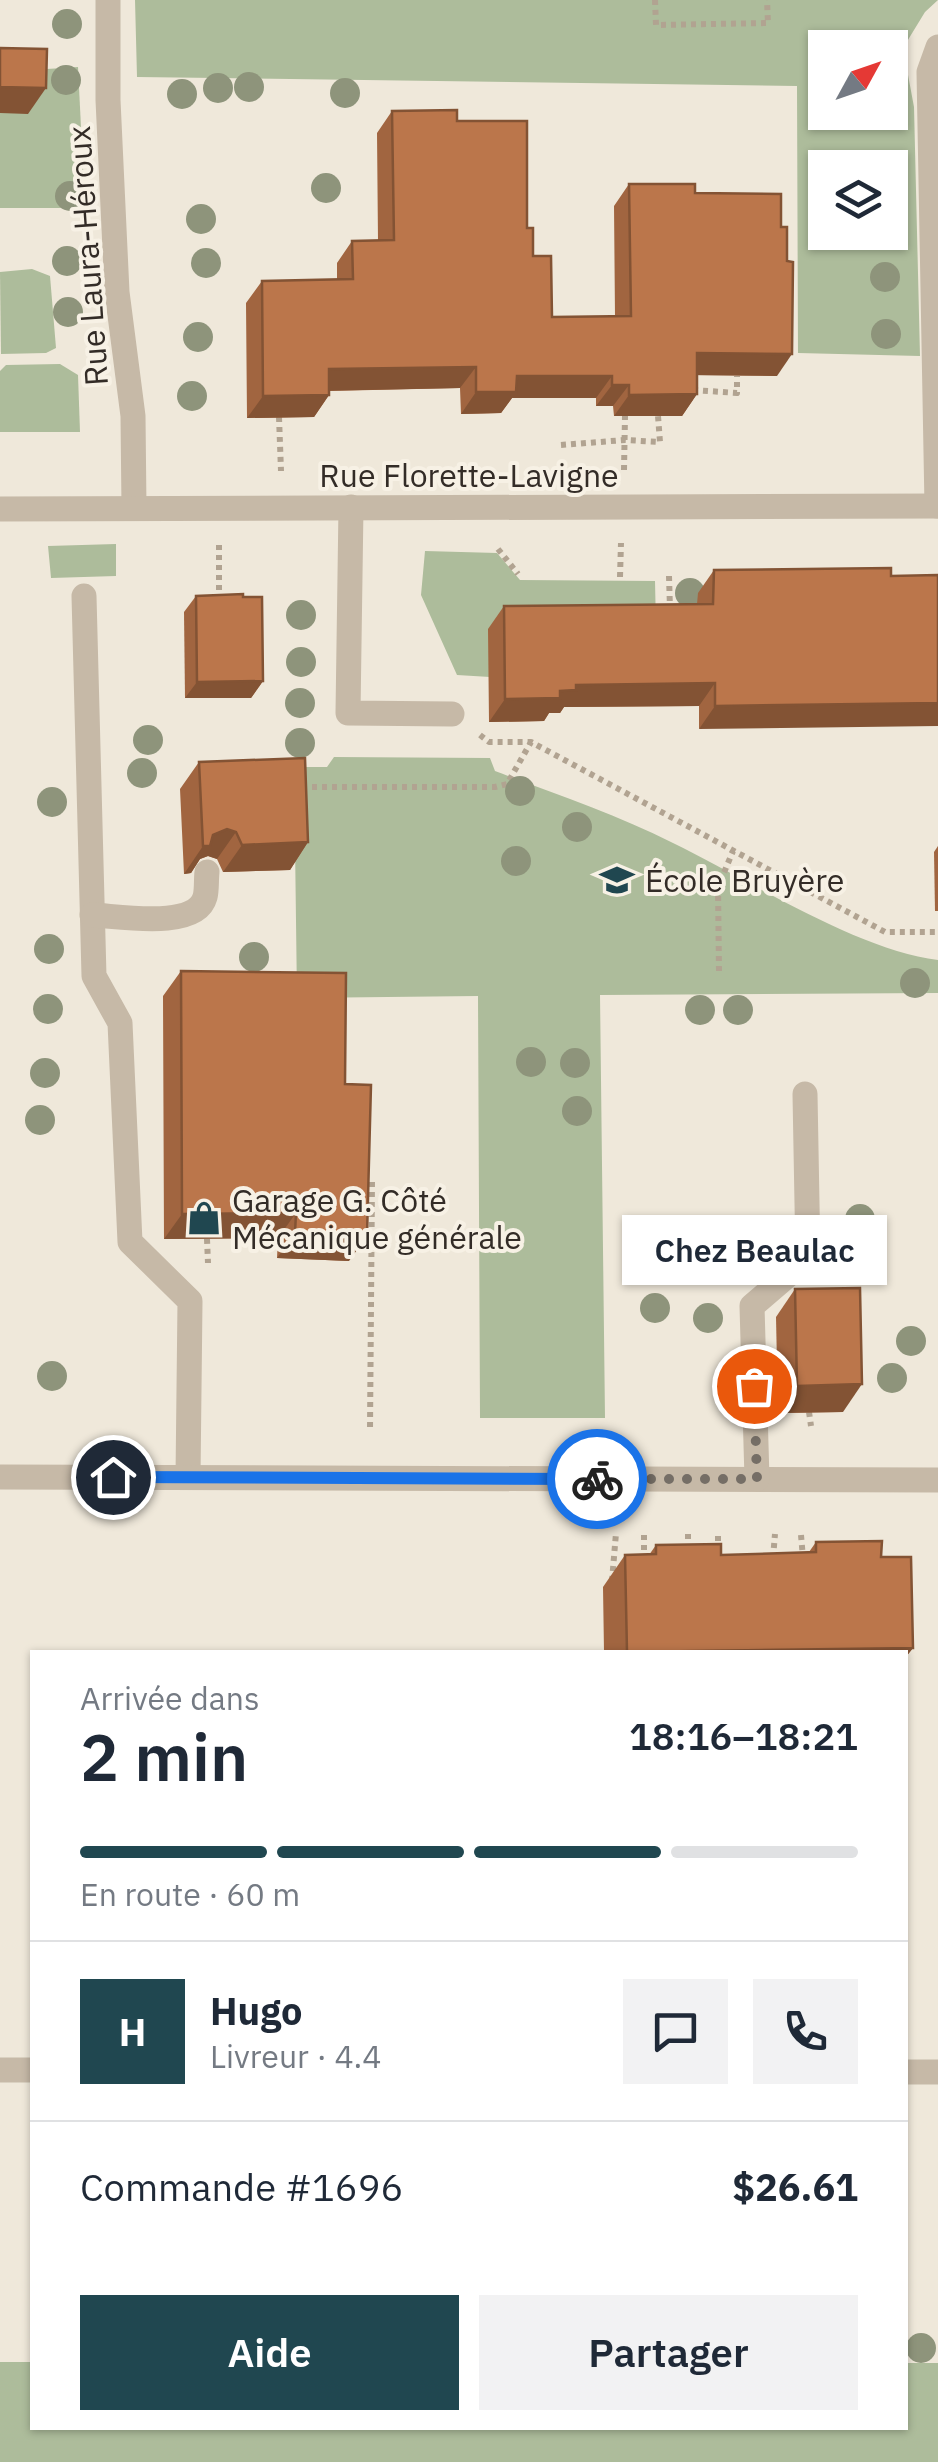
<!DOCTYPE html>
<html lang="fr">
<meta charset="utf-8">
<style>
body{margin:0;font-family:"IBM Plex Sans",sans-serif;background:#f2f2f3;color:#1f2937;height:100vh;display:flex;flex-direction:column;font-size:38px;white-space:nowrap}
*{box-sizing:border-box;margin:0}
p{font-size:32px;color:#747a83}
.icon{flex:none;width:55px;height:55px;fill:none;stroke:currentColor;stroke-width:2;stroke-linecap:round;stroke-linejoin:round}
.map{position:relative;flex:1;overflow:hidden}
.details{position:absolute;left:30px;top:1650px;width:878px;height:780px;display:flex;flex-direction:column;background:#fff;border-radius:0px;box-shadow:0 2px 8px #0004}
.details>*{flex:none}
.needle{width:65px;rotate:50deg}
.controls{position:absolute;left:808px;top:30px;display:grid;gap:20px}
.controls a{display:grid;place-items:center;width:100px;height:100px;border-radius:0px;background:#fff;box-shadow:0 2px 8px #0004;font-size:50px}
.pin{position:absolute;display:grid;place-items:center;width:85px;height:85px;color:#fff;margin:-42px;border:5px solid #fff;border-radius:50%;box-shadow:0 2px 10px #0007}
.courier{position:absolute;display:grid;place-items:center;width:100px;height:100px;margin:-50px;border:8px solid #1a73e8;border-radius:50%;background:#fff;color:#222;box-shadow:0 2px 12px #0007}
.bubble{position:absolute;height:70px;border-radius:0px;background:#fff;box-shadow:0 2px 8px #0004;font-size:32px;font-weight:600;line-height:70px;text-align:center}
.overview em{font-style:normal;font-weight:600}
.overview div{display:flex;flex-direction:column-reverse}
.overview{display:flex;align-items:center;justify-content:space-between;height:170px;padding:0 50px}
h1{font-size:65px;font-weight:600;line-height:75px}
.bar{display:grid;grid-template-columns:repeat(4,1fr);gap:15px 10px;align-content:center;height:120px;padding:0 50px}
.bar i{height:12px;border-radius:8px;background:#e0e1e3}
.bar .active{background:#204750}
.bar p{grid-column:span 4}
.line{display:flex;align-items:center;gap:25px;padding:0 50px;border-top:2px solid #e0e1e3}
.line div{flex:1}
.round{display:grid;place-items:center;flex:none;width:105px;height:105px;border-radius:0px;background:#f2f2f3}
.primary-button{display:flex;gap:20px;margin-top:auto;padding:20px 50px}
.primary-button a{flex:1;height:115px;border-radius:0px;background:#204750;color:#fff;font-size:40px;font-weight:600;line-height:115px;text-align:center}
.primary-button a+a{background:#f2f2f3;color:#1f2937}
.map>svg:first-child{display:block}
.green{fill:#adbc9b;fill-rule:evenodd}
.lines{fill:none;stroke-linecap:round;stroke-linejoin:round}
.path{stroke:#b1a391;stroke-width:6;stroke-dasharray:5 5;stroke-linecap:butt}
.minor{stroke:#c6b9a7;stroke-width:25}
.tree{fill:#8e947b}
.wall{fill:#a16540}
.shaded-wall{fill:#835334}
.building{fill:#bb764b;stroke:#835334;stroke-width:2.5}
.done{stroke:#756e66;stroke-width:10;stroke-dasharray:0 18}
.route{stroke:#1a73e8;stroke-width:12}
.labels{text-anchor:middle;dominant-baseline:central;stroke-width:8;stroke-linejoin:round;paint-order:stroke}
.street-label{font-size:32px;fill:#332c27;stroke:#f7f1e5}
.poi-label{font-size:32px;fill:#332c27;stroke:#f7f1e5;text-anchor:start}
</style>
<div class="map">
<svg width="938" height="2462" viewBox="0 0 938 2462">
<rect width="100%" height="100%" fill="#efe8da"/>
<g class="green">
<path d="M135,0H938L925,12L903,48L914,107L920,356L798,353L797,86L137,77ZM825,48H890V112H825ZM825,168H890V232H825Z"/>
<polygon points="78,67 85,208 0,208 0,72"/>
<polygon points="32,269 50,276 56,348 46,353 1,354 0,272"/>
<polygon points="60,364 78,375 80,432 0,432 0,371 6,365"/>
<polygon points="116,544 116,576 51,578 48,546"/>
<polygon points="425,551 497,553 520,580 655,581 656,627 490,677 457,675 421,595"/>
<path d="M334,757L490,758L495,771C555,794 616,814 673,843C747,879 858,951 938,960V993L600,995L605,1418H480L478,996L297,998L294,767H327Z"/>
<polygon points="0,2362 32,2362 32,2428 905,2428 905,2363 938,2363 938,2462 0,2462"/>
</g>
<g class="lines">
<g class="path">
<polyline points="655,0 656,25 768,23 767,0"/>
<polyline points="693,390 737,393 737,376"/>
<polyline points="279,417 281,471"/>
<polyline points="561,445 625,440 660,442 658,416"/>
<polyline points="624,470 625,416"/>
<polyline points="219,545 219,598"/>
<polyline points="498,549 518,574"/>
<polyline points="669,576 670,609"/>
<polyline points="620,577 621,543"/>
<polyline points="480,735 489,742 531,742 885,932 938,932"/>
<polyline points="312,787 495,787 507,784 531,742"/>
<polyline points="719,971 718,887 733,851"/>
<polyline points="364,1180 372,1180 370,1430"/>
<polyline points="207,1239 208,1263"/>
<polyline points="356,1243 397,1244"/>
<polyline points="809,1412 811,1426"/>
<polyline points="688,1534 688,1549"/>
<polyline points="801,1535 803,1558"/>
<polyline points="718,1551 718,1534"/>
<polyline points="773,1558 775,1534"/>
<polyline points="644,1560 644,1534"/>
<polyline points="612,1581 616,1533"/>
</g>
<g class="minor">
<polyline points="108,0 108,100 117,292 133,416 134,508"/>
<polyline points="937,506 929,72 938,47"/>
<polyline points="351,507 348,713 452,714"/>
<polyline points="0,509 938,506"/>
<polyline points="84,596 94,976 120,1023 130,1242 190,1301 188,1477"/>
<path d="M92,915C119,916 196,930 205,897C207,890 206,880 207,872"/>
<polyline points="0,1477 938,1480"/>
<polyline points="757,1479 752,1306 808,1258 805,1094"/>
<polyline points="0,2070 32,2070"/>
<polyline points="905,2072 938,2072"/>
</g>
</g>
<g class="tree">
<circle cx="67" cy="24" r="15"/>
<circle cx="66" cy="80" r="15"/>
<circle cx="249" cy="87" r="15"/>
<circle cx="218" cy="88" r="15"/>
<circle cx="345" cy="93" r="15"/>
<circle cx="182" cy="94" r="15"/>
<circle cx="326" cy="188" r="15"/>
<circle cx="70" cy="196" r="15"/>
<circle cx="201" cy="219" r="15"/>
<circle cx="67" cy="261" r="15"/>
<circle cx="206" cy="263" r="15"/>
<circle cx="885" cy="277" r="15"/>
<circle cx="68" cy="312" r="15"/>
<circle cx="886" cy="334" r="15"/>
<circle cx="198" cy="337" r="15"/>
<circle cx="192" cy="396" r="15"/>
<circle cx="690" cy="593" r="15"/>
<circle cx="301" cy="615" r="15"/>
<circle cx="301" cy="662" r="15"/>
<circle cx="300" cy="703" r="15"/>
<circle cx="148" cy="740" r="15"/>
<circle cx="300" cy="743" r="15"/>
<circle cx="142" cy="773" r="15"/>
<circle cx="520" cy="791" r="15"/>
<circle cx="52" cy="802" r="15"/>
<circle cx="577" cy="827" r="15"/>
<circle cx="516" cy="861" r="15"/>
<circle cx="49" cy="949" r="15"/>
<circle cx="254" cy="957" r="15"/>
<circle cx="915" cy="983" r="15"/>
<circle cx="48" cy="1009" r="15"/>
<circle cx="700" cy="1010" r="15"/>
<circle cx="738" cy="1010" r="15"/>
<circle cx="531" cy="1062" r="15"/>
<circle cx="575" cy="1063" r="15"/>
<circle cx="45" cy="1073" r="15"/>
<circle cx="577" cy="1111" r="15"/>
<circle cx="40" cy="1120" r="15"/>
<circle cx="860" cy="1219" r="15"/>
<circle cx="655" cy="1308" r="15"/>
<circle cx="708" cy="1318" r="15"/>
<circle cx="911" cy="1341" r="15"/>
<circle cx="52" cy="1376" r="15"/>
<circle cx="892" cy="1378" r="15"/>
<circle cx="921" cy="2348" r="15"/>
</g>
<g class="wall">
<polygon points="392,111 457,121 527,228 533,256 552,317 615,316 614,206 629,184 695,193 777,376 697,375 697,394 682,416 614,416 613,406 596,406 596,398 512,398 501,413 461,414 460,388 329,391 329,395 314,417 247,418 246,303 262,281 337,280 337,263 352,241 378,241 377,133"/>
<polygon points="891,568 699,729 699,706 564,707 560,713 549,713 544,721 489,722 488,629 504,606 697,604 698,593 714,570"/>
<polygon points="196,596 263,681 251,698 185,698 184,612"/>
<polygon points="199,762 308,842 290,870 223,872 217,859 208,856 200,859 191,873 184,874 180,789"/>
<polygon points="938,846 938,911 935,911 934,852"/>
<polygon points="181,971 345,1084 349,1261 277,1258 278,1238 164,1239 163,996"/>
<polygon points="795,1289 843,1412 778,1413 776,1317"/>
<polygon points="816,1542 913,1648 905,1658 905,1652 604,1652 603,1587 625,1555 649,1555 656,1545 721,1555 809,1552"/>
</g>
<g class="shaded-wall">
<polygon points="0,87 46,88 28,114 0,113"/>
<polygon points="697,353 792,354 777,376 681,375"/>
<polygon points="476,367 460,388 314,391 329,369"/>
<polygon points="517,376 612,376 596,398 512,398 501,413 461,414 476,392"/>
<polygon points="612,385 629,385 613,406 596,406"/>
<polygon points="697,394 682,416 614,416 629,395"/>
<polygon points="329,395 314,417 247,418 263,396"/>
<polygon points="263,681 251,698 185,698 197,682"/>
<polygon points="715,683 699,706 564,707 560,713 549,713 544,721 489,722 505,699 560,691 576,685"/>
<polygon points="938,703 938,726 699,729 715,706"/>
<polygon points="227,829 236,832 217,859 208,856 200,859 191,873 184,874 203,846 213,835"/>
<polygon points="308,842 290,870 223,872 242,845"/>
<polygon points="296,1213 278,1238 164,1239 182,1214"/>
<polygon points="295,1233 367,1236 349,1261 277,1258"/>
<polygon points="862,1384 843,1412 778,1413 797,1386"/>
<polygon points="913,1648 905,1658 905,1652 634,1652"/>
</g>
<g class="building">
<polygon points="0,48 47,49 46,88 0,87"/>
<polygon points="457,110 457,121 527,121 527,228 533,228 533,256 551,256 552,317 631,316 629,184 695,184 695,193 781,194 781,227 787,227 787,261 793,262 792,354 697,353 697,394 629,395 629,385 612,385 612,376 517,376 516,392 476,392 476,367 329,369 329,395 263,396 262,281 353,279 352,241 394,240 392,111"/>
<polygon points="891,568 891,576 938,575 938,703 715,706 715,683 576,685 576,690 560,691 560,698 505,699 504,606 713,604 714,570"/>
<polygon points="243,594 243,597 262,597 263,681 197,682 196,596"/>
<polygon points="305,758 308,842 242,845 236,832 227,829 213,835 210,846 203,846 199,762"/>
<polygon points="181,971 346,973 345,1084 371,1085 367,1236 295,1233 296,1213 182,1214"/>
<polygon points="860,1288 862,1384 797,1386 795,1289"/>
<polygon points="882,1541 881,1557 911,1557 913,1648 627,1652 625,1555 656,1554 656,1545 721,1544 721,1555 816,1552 816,1542"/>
</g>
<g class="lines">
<polyline class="done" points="597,1479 757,1479 754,1386"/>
<polyline class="route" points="113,1477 597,1479"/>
</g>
<defs>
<g id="school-bare" transform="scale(2.7)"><path d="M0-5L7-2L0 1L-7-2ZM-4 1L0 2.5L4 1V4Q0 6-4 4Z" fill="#204750" stroke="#f7f1e5" stroke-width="2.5" paint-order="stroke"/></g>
<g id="shop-bare" transform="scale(2.7)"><path d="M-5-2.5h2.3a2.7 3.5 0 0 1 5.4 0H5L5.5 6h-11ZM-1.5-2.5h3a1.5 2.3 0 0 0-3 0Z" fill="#204750" stroke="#f7f1e5" stroke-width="2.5" paint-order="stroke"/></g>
</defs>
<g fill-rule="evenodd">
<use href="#school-bare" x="617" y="880"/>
<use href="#shop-bare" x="204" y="1218"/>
</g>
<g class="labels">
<g class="street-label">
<text transform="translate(87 256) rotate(-94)">Rue Laura-Héroux</text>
<text x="469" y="475">Rue Florette-Lavigne</text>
</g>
<g class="poi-label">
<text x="645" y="880">École Bruyère</text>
<text x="232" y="1200">Garage G. Côté<tspan x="232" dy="37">Mécanique générale</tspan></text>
</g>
</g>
</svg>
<div class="controls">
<a><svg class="needle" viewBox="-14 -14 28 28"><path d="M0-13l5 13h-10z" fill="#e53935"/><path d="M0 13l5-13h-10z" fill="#747a83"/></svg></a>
<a><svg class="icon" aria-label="layers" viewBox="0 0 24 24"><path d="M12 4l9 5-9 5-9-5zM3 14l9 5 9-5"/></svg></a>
</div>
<div class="pin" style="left:754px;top:1386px;background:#ea580c"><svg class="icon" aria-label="bag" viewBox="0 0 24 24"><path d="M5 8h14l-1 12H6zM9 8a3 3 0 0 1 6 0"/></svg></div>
<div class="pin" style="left:113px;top:1477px;background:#1f2937"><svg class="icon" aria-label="home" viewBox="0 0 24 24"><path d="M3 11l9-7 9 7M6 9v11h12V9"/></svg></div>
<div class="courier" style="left:597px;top:1479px"><svg class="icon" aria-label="bike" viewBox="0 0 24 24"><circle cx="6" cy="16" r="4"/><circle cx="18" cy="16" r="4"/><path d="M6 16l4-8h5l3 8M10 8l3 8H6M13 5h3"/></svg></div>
<div class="bubble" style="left:622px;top:1215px;width:265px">Chez Beaulac</div>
<section class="details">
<div class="overview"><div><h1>2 min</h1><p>Arrivée dans</p></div><em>18:16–18:21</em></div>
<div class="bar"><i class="active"></i><i class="active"></i><i class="active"></i><i></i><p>En route · 60 m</p></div>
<div class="line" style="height:180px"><b class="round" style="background:#204750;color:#fff">H</b><div><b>Hugo</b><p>Livreur · 4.4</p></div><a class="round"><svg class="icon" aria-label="chat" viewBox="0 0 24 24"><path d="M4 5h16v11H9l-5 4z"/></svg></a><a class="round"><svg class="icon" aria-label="phone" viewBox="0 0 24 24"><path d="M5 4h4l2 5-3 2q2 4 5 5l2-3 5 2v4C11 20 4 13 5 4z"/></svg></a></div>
<div class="line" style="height:130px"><div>Commande #1696</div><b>$26.61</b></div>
<div class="primary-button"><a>Aide</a><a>Partager</a></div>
</section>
</div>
